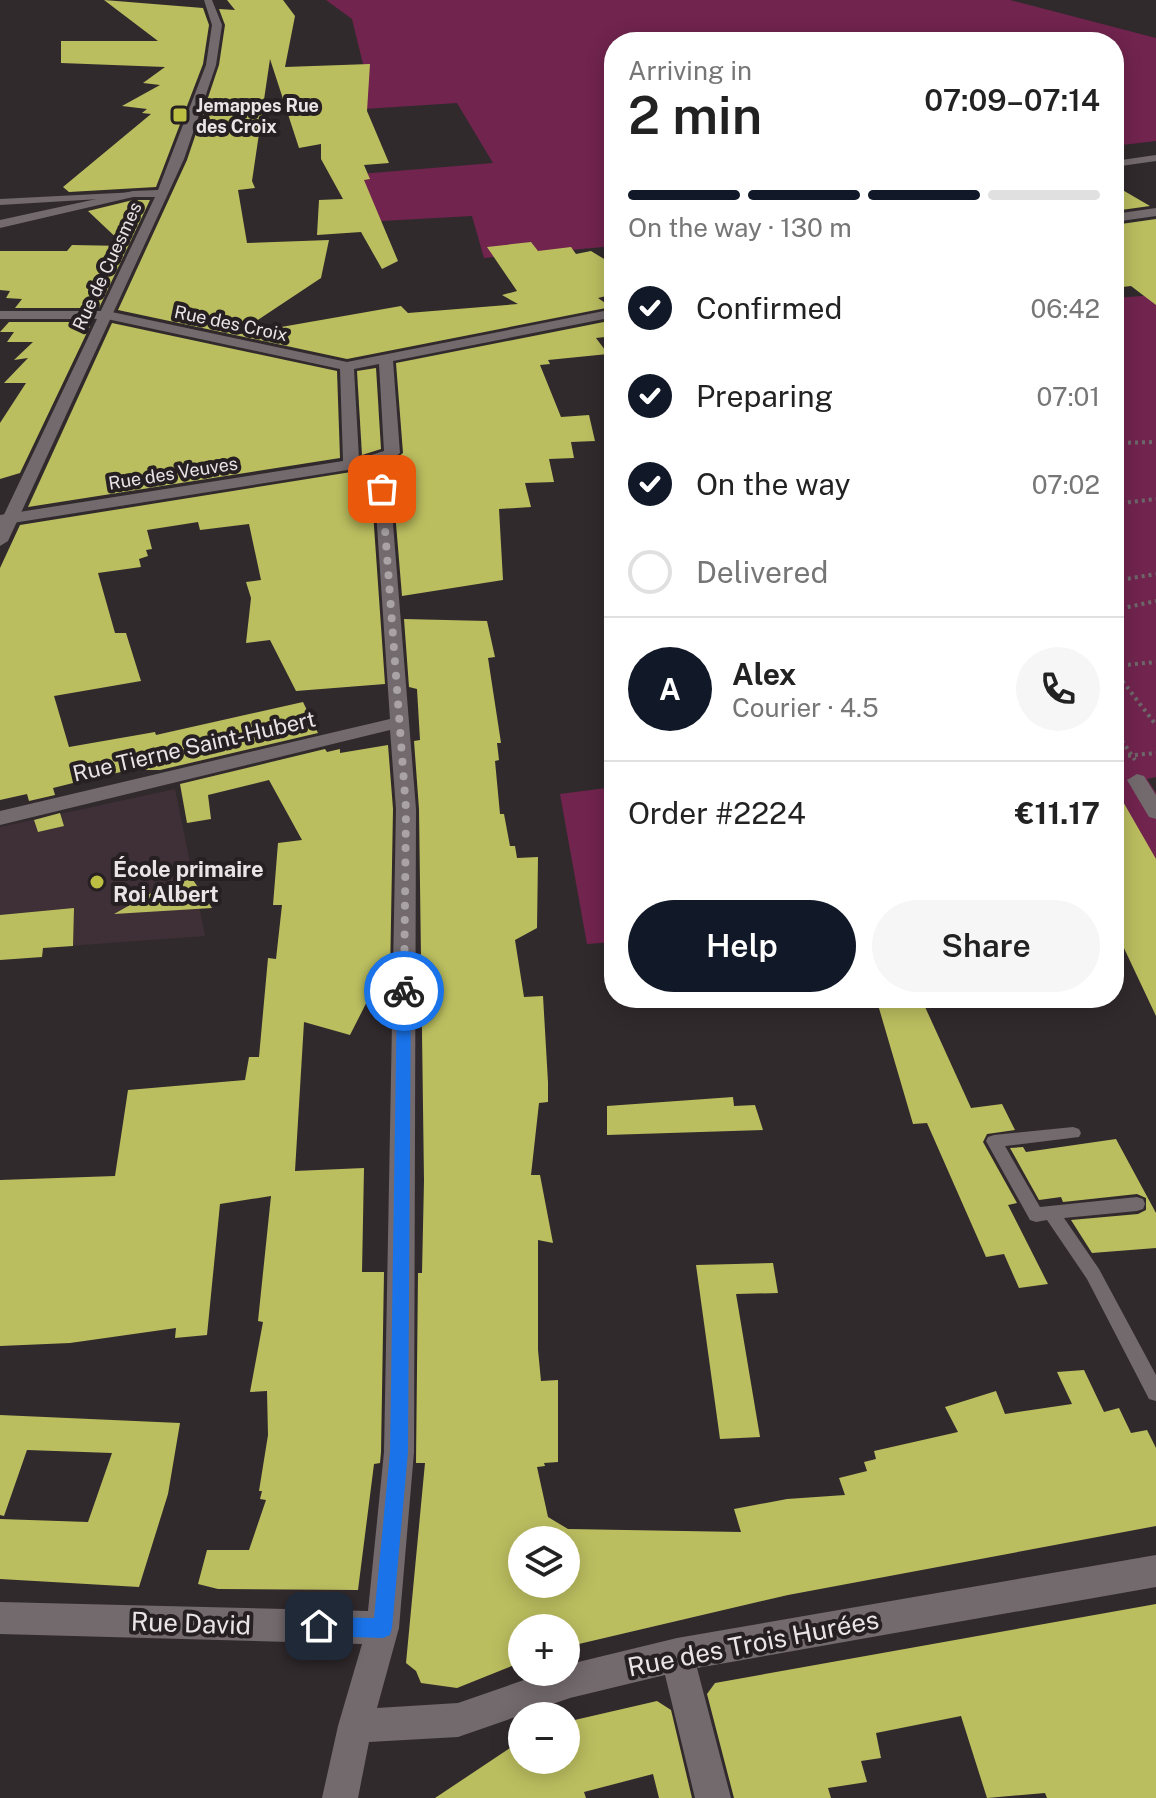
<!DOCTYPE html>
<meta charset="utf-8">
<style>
body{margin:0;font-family:"Public Sans",sans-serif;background:#f6f6f6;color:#222;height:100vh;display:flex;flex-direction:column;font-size:30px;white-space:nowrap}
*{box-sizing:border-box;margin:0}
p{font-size:26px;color:#767676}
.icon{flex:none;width:44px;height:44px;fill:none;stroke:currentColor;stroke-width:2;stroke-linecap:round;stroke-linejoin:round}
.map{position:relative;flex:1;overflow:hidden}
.sheet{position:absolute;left:604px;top:32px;width:520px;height:976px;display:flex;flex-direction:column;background:#fff;border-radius:32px;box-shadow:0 4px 20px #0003}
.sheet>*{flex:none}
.buttons{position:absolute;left:508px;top:1526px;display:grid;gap:16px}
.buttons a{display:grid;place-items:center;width:72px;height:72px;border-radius:50%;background:#fff;box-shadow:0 4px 20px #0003;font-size:40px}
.pin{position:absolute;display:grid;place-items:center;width:68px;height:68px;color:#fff;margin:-34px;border-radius:16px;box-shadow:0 4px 12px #0006}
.courier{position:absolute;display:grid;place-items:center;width:80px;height:80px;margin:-40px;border:6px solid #1a73e8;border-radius:50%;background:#fff;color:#222;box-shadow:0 2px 10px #0007}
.overview em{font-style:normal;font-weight:600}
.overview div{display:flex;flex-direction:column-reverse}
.overview{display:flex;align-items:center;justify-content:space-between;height:136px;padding:0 24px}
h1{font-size:52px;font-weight:600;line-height:60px}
.bar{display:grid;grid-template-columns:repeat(4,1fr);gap:12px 8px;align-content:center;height:96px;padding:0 24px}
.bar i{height:10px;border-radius:6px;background:#e0e0e0}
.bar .selected{background:#111827}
.bar p{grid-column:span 4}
.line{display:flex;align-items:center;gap:20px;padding:0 24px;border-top:2px solid #e0e0e0}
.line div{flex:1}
.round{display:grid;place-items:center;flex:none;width:84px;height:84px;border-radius:42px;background:#f6f6f6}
ol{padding:0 24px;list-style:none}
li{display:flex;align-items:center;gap:24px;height:88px}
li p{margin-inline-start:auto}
li .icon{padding:8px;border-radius:50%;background:#111827;color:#fff;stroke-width:4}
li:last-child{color:#767676}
li i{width:44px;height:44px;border:4px solid #e0e0e0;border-radius:50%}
.button{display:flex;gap:16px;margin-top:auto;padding:16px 24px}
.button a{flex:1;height:92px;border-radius:48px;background:#111827;color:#fff;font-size:32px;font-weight:600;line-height:92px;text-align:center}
.button a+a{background:#f6f6f6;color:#222}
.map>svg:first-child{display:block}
.built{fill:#3e3036}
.green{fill:#71244e}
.building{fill:#bbbe5f;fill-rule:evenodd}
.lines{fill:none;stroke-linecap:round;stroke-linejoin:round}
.path{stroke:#6e676a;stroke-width:4;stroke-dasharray:3 4;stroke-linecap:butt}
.service{fill:#736a6d;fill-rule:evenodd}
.minor{fill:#736a6d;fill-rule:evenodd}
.tertiary{fill:#736a6d;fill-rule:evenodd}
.route{fill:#1a73e8}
.done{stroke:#a9a3a6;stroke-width:8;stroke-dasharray:0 14.4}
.poi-dot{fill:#bdbf43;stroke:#272023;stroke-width:3}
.labels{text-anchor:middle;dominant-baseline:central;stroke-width:8;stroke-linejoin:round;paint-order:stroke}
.far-poi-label{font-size:18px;font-weight:bold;fill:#eae4e7;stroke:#272023;text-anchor:start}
.far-street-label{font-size:18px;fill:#eae4e7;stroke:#272023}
.street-label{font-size:22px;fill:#eae4e7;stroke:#272023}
.poi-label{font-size:22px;font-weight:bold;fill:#eae4e7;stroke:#272023;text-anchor:start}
.near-street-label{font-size:26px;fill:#eae4e7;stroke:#272023}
</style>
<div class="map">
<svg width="1156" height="1798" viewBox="0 0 1156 1798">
<rect width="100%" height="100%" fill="#312a2d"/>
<polygon class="built" points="175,789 205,936 0,951 0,827"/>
<g class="green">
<polygon points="326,0 1010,0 1156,38 1156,141 1114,146 1114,42 614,42 614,246 484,258 472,216 363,222 348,175 493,163 457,103 364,109 363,64 352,19"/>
<polygon points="1156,295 1156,777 1147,779 1156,793 1156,919 1114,920 1114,298"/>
<polygon points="614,787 614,942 587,944 560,794"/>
</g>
<g class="building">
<polygon points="104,0 203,8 209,25 203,64 156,187 69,192 63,187 151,114 142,113 147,109 122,106 160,85 143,83 165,67 61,63 61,41 158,41"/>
<polygon points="227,0 283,0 295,16 285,67 370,64 367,111 389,163 364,165 370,179 364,180 398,261 382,269 361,232 317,235 319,200 343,199 321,159 321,144 299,148 270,59 252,181 255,188 238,190 247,243 329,240 321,278 235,335 401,306 408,313 518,304 502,295 517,291 487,247 531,242 538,251 571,247 576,254 591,251 614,265 614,294 598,298 611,307 347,359 118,310 187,160 219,65 225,25 219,9 235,10"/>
<polygon points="1114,185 1150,206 1114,211"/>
<polygon points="133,200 150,200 99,308 15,308 22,299 6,298 10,291 0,290 0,251 67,251 72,245 125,246 88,211"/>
<polygon points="1156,219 1156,305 1131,286 1114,288 1114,225"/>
<polygon points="614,320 614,336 596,338 608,354 548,360 550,364 540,365 561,417 589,415 595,441 571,442 574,458 549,459 554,482 525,483 531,507 499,509 503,580 402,596 391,463 403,453 396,363"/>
<polygon points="9,322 92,322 20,473 0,479 0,423 26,383 4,383 28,358 14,360 33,342 7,342 14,332 0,332"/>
<polygon points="112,323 337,371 340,458 28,507"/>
<polygon points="376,368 381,449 362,455 357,371"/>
<polygon points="370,469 385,684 296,691 270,640 246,643 251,598 246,582 261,580 249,524 200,530 198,522 147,530 152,549 146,550 148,556 139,559 141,567 98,573 115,633 126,633 141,681 54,696 69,747 155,732 156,735 303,702 318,733 160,770 130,770 89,779 53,788 55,795 29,801 27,794 0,800 0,568 20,525"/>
<path d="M404,619L487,621L495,657L488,658L501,743H497L499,760L495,761L500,814H504L510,846H515L517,858L538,857L537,928L515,940L524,997L543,996L548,1082V1102L539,1103L531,1175H540L553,1243L538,1240V1350L541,1381L558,1380V1462L544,1463L545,1466L537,1467L548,1517L568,1529L741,1532L734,1509L787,1499L845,1495L839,1478L867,1471L864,1462L876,1459L874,1451L958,1432L945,1407L996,1391L1005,1414L1072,1404L1057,1372L1084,1370L1104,1412L1119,1408L1131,1433L1147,1430L1156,1448V1526L788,1595L566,1647V1628H522V1662L457,1688L421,1683L416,1671L406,1663L425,1463H416L418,1273H422L424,1181L419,809L414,741L420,740L417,689L409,687ZM522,1540H566V1584H522Z"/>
<polygon points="388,745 393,809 390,977 380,976 350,1035 304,1022 295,1171 364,1168 362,1272 384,1272 381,1452 380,1463 374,1464 358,1590 218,1589 198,1584 207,1550 249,1550 266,1500 260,1499 262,1491 259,1491 268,1435 267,1391 250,1392 263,1322 258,1321 271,1196 220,1204 207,1335 175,1338 176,1328 70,1343 0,1346 0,1180 115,1176 128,1090 245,1080 249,1057 259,1057 268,958 276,959 282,905 273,905 278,843 302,840 269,780 208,795 211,819 187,823 180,784 325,749 327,752 340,749 340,753"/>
<polygon points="1114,786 1156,859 1156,1016 1114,927"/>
<polygon points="60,813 64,826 38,832 34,820"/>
<polygon points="191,877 212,908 114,914 169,883"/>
<polygon points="74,908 73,946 43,948 42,957 0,960 0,915"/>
<polygon points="876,998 921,998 971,1108 1002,1104 1015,1130 987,1134 983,1142 1017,1203 1008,1205 1048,1284 1019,1288 1004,1254 986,1257 927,1123 913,1124"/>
<polygon points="733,1097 734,1106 755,1105 763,1130 607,1135 607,1106"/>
<polygon points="1116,1139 1156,1213 1156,1248 1092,1253 1071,1220 1138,1214 1146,1210 1146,1198 1137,1194 1063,1202 1061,1197 1039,1200 1010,1148 1023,1147 1026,1152"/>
<polygon points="773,1263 778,1293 736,1294 760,1437 720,1439 696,1265"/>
<polygon points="0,1415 180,1423 168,1494 139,1587 0,1579 0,1519 88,1522 112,1453 27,1450 4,1516 0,1515"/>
<polygon points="1156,1604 1156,1798 1047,1798 1045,1793 987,1798 961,1716 876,1733 881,1758 861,1761 867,1782 828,1788 831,1798 734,1798 707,1694 715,1683"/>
<polygon points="657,1701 671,1710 692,1798 659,1798 653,1774 584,1792 586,1798 435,1798 522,1740 522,1760 566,1760 566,1722"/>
</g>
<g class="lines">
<g class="path">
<polyline points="1114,443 1156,442"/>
<polyline points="1114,493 1122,502"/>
<polyline points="1114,504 1156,499"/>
<polyline points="1114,581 1156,574"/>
<polyline points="1114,610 1156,601"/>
<polyline points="1114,666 1156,662"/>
<polyline points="1114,670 1156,725"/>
<polyline points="1114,729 1135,760"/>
<polyline points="1114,757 1156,753"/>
</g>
<polygon class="service" points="1073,1127 1079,1129 1081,1133 1079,1137 1005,1146 1040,1207 1137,1197 1143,1199 1145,1204 1143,1209 1137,1211 1064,1218 1099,1269 1156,1375 1156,1401 1149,1399 1087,1279 1047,1220 1036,1222 1030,1220 986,1141 988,1137 994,1135"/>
<g class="minor">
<polygon points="1156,155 1156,161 1114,167 1114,161"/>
<polygon points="137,192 139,194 133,197 0,205 0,199"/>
<polygon points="1156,208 1156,216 1114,222 1114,214"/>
<path d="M614,309V317L393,361L400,453L388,462L416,809L414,1452L399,1628L377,1708L458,1703L547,1672H566V1666L570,1664L677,1638L1156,1555V1587L697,1668L731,1798H695L665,1675L570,1698L458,1737L369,1742L358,1798H322L338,1726L362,1644L0,1634V1602L368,1611L384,1452L396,809L390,730L0,825V811L390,719L373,466L0,525V515L343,461L340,369L107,319H0V311H107L347,362ZM379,364L384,451L359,459L354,369Z"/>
<polygon points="1137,774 1144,776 1156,795 1156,819 1149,817 1127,780"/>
</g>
<polygon class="tertiary" points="204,0 212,0 222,25 216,65 184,159 8,541 0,546 0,523 155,197 133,197 0,228 0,220 133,191 158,190 206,65 212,25"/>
</g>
<polygon class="route" points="404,986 411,991 408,1452 392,1628 390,1635 383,1638 319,1636 312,1633 309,1626 312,1619 319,1617 374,1618 390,1452 397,991"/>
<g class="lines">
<polyline class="done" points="382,489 406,809 404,991"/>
</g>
<g class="poi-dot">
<rect x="172" y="107" width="16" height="16" rx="4"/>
<circle cx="97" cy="882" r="8"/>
</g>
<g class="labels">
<g class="far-poi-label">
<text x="196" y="105">Jemappes Rue<tspan x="196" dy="21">des Croix</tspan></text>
</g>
<g class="far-street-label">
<text transform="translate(107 266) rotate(-65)">Rue de Cuesmes</text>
<text transform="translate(231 323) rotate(12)">Rue des Croix</text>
<text transform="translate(173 473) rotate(-9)">Rue des Veuves</text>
</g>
<g class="street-label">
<text transform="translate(194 746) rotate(-13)">Rue Tierne Saint-Hubert</text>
</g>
<g class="poi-label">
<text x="113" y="869">École primaire<tspan x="113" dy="25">Roi Albert</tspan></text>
</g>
<g class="near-street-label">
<text transform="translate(191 1623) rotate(2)">Rue David</text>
<text transform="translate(753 1643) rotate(-11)">Rue des Trois Hurées</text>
</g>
</g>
</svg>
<div class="buttons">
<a><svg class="icon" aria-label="layers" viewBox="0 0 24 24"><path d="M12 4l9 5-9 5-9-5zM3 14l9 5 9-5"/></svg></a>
<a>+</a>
<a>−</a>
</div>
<div class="pin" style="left:382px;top:489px;background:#ea580c"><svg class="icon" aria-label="bag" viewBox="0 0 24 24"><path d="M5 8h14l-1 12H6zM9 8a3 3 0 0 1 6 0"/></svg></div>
<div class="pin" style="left:319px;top:1626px;background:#1f2937"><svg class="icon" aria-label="home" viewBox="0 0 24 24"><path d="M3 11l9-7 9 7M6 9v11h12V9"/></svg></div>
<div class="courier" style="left:404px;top:991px"><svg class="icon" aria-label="bike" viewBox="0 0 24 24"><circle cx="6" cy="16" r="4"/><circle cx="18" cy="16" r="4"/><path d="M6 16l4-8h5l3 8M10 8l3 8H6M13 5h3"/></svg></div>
<section class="sheet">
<div class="overview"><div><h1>2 min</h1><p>Arriving in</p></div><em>07:09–07:14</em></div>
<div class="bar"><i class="selected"></i><i class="selected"></i><i class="selected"></i><i></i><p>On the way · 130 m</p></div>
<ol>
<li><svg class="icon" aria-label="check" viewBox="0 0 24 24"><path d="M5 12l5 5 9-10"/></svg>Confirmed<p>06:42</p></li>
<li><svg class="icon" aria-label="check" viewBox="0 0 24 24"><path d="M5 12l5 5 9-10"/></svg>Preparing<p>07:01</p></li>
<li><svg class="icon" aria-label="check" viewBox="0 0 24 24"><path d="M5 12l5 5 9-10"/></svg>On the way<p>07:02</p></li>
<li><i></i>Delivered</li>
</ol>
<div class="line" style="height:144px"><b class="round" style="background:#111827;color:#fff">A</b><div><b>Alex</b><p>Courier · 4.5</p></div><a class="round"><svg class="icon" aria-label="phone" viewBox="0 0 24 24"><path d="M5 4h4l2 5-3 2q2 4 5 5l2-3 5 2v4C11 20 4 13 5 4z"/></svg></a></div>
<div class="line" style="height:104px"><div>Order #2224</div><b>€11.17</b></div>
<div class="button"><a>Help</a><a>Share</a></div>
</section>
</div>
